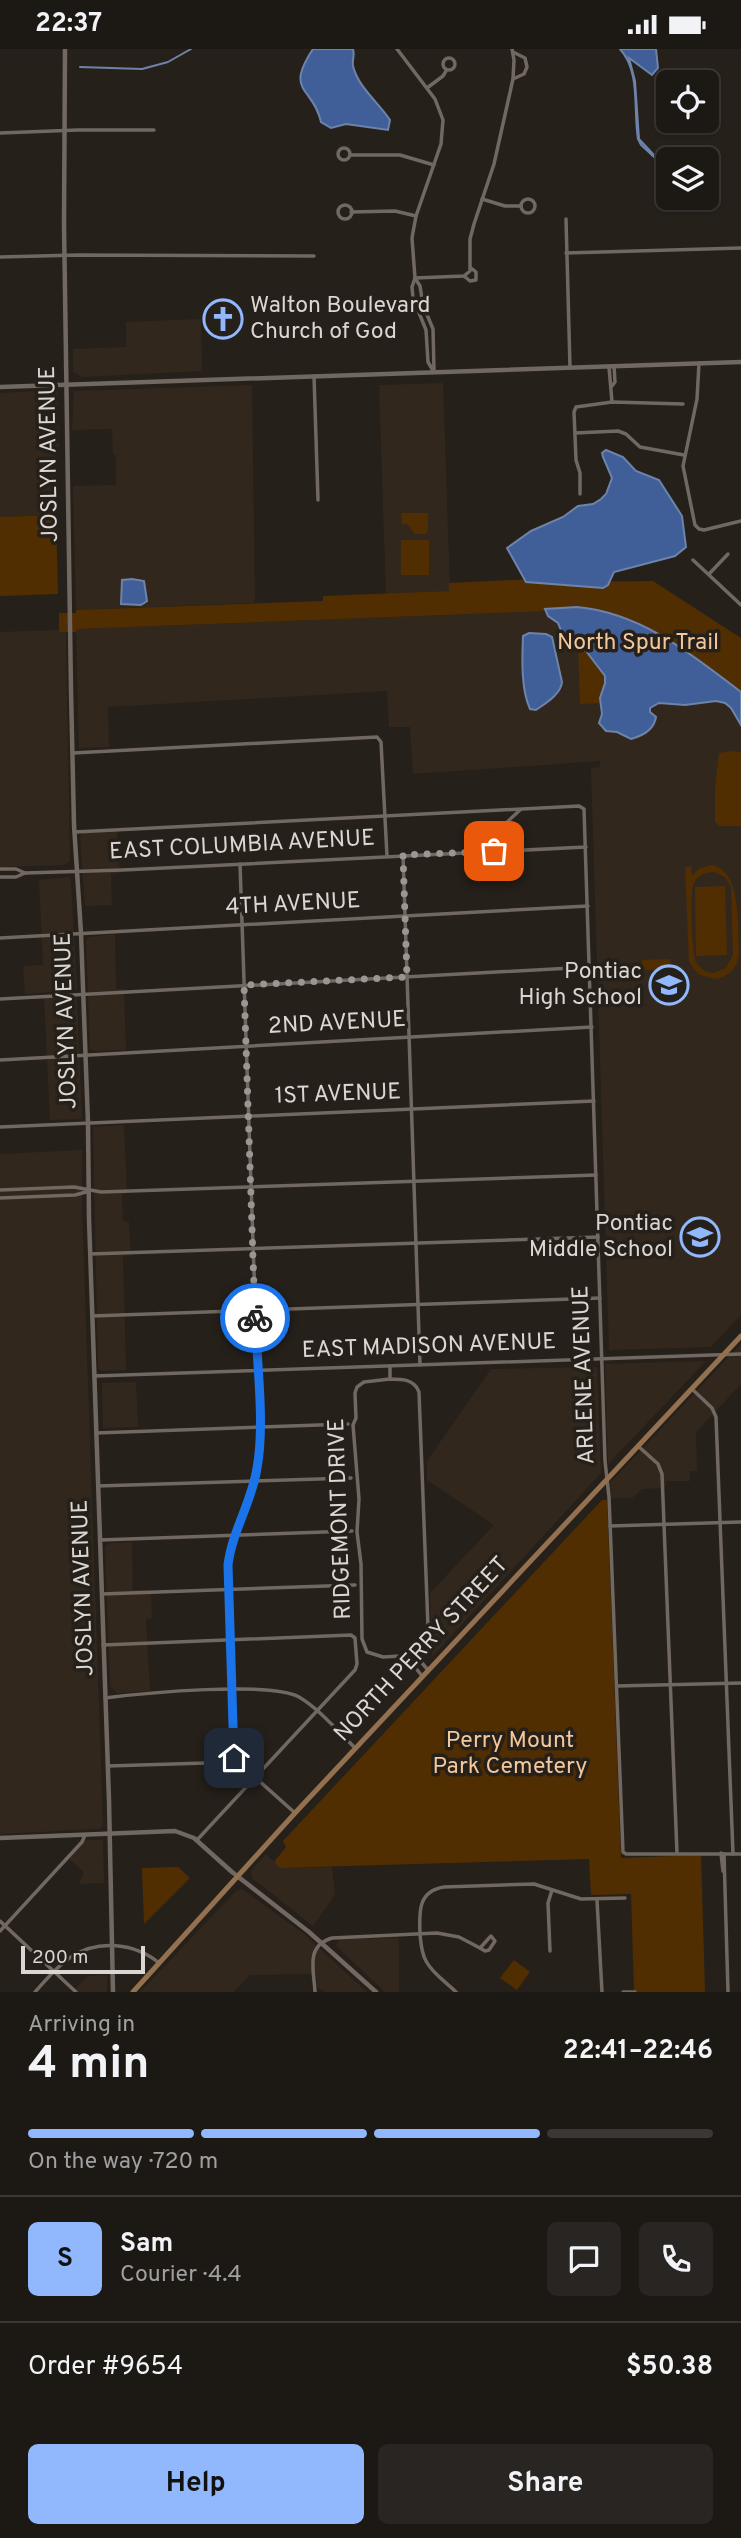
<!DOCTYPE html>
<meta charset="utf-8">
<style>
body{margin:0;font-family:Overpass,sans-serif;background:#292522;color:#f1f3f6;height:100vh;display:flex;flex-direction:column;font-size:26px;white-space:nowrap}
*{box-sizing:border-box;margin:0}
p{font-size:23px;color:#a0a0a0}
.icon{flex:none;width:38px;height:38px;fill:none;stroke:currentColor;stroke-width:2;stroke-linecap:round;stroke-linejoin:round}
.map{position:relative;height:1943px;overflow:hidden}
.side{display:flex;flex-direction:column;background:#1c1814;flex:1}
.side>*{flex:none}
.fabs{position:absolute;left:656px;top:21px;display:grid;gap:14px}
.fabs a{display:grid;place-items:center;width:63px;height:63px;border-radius:10px;background:#1c1814;box-shadow:0 2px 5px #0004,0 0 0 2px #3a3734;font-size:35px}
.scale{position:absolute;left:21px;bottom:18px;width:124px;box-sizing:border-box;padding-left:7px;border:4px solid #dbd6d2;border-top:0;font-size:19px;line-height:24px;white-space:nowrap;color:#dbd6d2;-webkit-text-stroke:5px #26201a;paint-order:stroke}
.pin{position:absolute;display:grid;place-items:center;width:60px;height:60px;color:#fff;margin:-30px;border-radius:14px;box-shadow:0 4px 10px #0006}
.courier{position:absolute;display:grid;place-items:center;width:70px;height:70px;margin:-35px;border:5px solid #1a73e8;border-radius:50%;background:#fff;color:#222;box-shadow:0 2px 9px #0007}
.summary em{font-style:normal;font-weight:700}
.summary div{display:flex;flex-direction:column-reverse}
.summary{display:flex;align-items:center;justify-content:space-between;height:119px;padding:0 28px}
h1{font-size:46px;font-weight:700;line-height:52px}
.bar{display:grid;grid-template-columns:repeat(4,1fr);gap:10px 7px;align-content:center;height:84px;padding:0 28px}
.bar i{height:9px;border-radius:5px;background:#3a3734}
.bar .on{background:#91b8fd}
.bar p{grid-column:span 4}
.line{display:flex;align-items:center;gap:18px;padding:0 28px;border-top:2px solid #3a3734}
.line div{flex:1}
.round{display:grid;place-items:center;flex:none;width:74px;height:74px;border-radius:10px;background:#292522}
.cta{display:flex;gap:14px;margin-top:auto;padding:14px 28px}
.cta a{flex:1;height:80px;border-radius:10px;background:#91b8fd;color:#111;font-size:28px;font-weight:700;line-height:80px;text-align:center}
.cta a+a{background:#292522;color:#f1f3f6}
.status{display:flex;justify-content:space-between;align-items:center;height:49px;padding:0 35px;background:#1c1814;direction:ltr}
.status svg{height:19px;fill:currentColor}
.map>svg:first-child{display:block}
.built{fill:#32271d}
.green{fill:#512e02;fill-rule:evenodd}
.water{fill:#405f98;stroke:#6e83a9;stroke-width:2}
.lines{fill:none;stroke-linecap:round;stroke-linejoin:round}
.stream{stroke:#6e83a9;stroke-width:2}
.street{stroke:#706861;stroke-width:3.5}
.secondary{stroke:#706861;stroke-width:4.5}
.primary{stroke:#937150;stroke-width:5}
.done{stroke:#9c9692;stroke-width:7;stroke-dasharray:0 12.6}
.route{stroke:#1a73e8;stroke-width:9}
.labels{text-anchor:middle;dominant-baseline:central;stroke-width:7;stroke-linejoin:round;paint-order:stroke}
.poi-label{font-size:23px;fill:#dbd6d2;stroke:#26201a;text-anchor:end}
.street-label{font-size:23px;fill:#dbd6d2;stroke:#26201a}
.park-label{font-size:23px;fill:#f4c79b;stroke:#26201a}
</style>
<div class="status"><b>22:37</b><svg viewBox="0 0 49 12"><path d="M0 12V9h3v3zM5 12V6h3v6zM10 12V3h3v9zM15 12V0h3v12zM26 1h20v11H26zM47 4h2v5h-2z"/></svg></div>
<div class="map">
<svg width="741" height="1943" viewBox="0 0 741 1943">
<rect width="100%" height="100%" fill="#26201a"/>
<g class="built">
<polygon points="201,270 202,322 82,328 73,323 73,300 126,298 126,273"/>
<polygon points="443,334 450,542 386,545 379,336"/>
<polygon points="252,336 255,554 76,561 73,437 116,436 116,406 113,405 112,380 72,381 74,342"/>
<polygon points="58,341 59,389 56,466 0,468 0,344"/>
<polygon points="577,561 741,651 741,1266 711,1298 609,1301 591,719 600,718 600,712 413,725 410,678 389,678 387,642 108,658 109,698 79,699 76,580"/>
<polygon points="58,581 59,583 66,583 70,812 64,816 0,818 0,583"/>
<polygon points="117,782 120,824 111,825 112,856 85,857 80,786 83,784"/>
<polygon points="68,828 71,831 77,941 25,945 23,917 43,916 39,831"/>
<polygon points="115,885 116,940 124,940 126,1001 96,1002 90,1000 86,891 88,888"/>
<polygon points="44,949 77,949 82,1070 50,1071"/>
<polygon points="124,1076 127,1144 122,1145 123,1172 129,1173 131,1206 123,1207 126,1321 102,1322 98,1319 93,1078"/>
<polygon points="82,1101 82,1157 103,1777 98,1780 0,1785 0,1105"/>
<polygon points="741,1295 741,1335 696,1383 697,1422 690,1422 690,1432 666,1432 665,1439 642,1440 632,1449 611,1449 610,1434"/>
<polygon points="706,1312 608,1415 605,1315"/>
<polygon points="597,1318 601,1424 432,1608 430,1544 494,1476 427,1431 427,1412 491,1320"/>
<polygon points="136,1333 138,1378 103,1379 102,1334"/>
<polygon points="132,1493 133,1541 151,1541 152,1569 146,1570 150,1642 117,1644 110,1637 105,1497 110,1494"/>
<polygon points="86,1791 103,1791 104,1834 79,1835 84,1823 69,1810"/>
<polygon points="266,1805 280,1819 332,1818 335,1846 313,1877 252,1829 251,1822"/>
<polygon points="242,1840 304,1885 367,1943 325,1943 317,1938 316,1925 250,1926 234,1943 140,1943 236,1842"/>
<polygon points="399,1889 399,1943 385,1943 336,1897 339,1890"/>
<polygon points="107,1926 107,1943 79,1943 75,1940 88,1927"/>
</g>
<g class="green">
<polygon points="401,464 428,464 428,480 426,485 415,485 407,475 402,475"/>
<polygon points="56,466 58,545 0,547 0,468"/>
<rect x="401" y="491" width="28" height="35"/>
<polygon points="576,528 576,533 653,532 741,589 741,651 738,648 580,655 577,561 77,580 76,583 59,583 59,564 76,564 76,561 323,552 323,547 449,542 449,534"/>
<polygon points="732,702 741,703 741,777 720,777 715,773 715,740 719,704"/>
<path d="M712,816C741,821 738,877 739,903C738,919 729,928 714,930L698,925L689,913L685,818H691L692,826L700,819ZM714,823L725,828L731,838L733,906L726,919L713,924C706,923 700,920 696,913C692,906 690,845 693,837C696,827 704,823 714,823Z"/>
<polygon points="725,837 727,906 696,907 695,838"/>
<polygon points="670,910 671,929 657,930 657,921 642,921 642,911"/>
<polygon points="602,1451 607,1451 621,1809 701,1806 705,1943 634,1943 631,1845 591,1846 589,1810 280,1819 274,1813 286,1798 283,1792"/>
<polygon points="178,1818 190,1829 144,1875 142,1819"/>
<polygon points="514,1911 530,1923 517,1941 500,1929"/>
</g>
<g class="water">
<path d="M313,0H353C355,7 352,10 353,17C358,38 379,54 390,71L388,81L346,75L331,79L321,73C313,37 284,44 313,0Z"/>
<path d="M620,0H656L658,19L652,26L629,9L635,32L639,90L668,121L641,96L638,90C633,61 641,23 620,0Z"/>
<polygon points="606,401 623,408 636,422 659,431 682,467 686,498 675,507 614,523 608,536 603,539 526,533 507,499 531,482 563,468 578,457 593,455 601,450 606,445 612,429 603,408 602,404"/>
<polygon points="132,530 144,532 147,552 141,556 121,555 122,531"/>
<path d="M577,558C642,564 691,605 741,643V676L731,659L725,654L716,652L685,656L659,654L650,659V663L656,668C654,681 642,687 631,690L617,683L606,682L599,674L602,665L600,649L605,634V627L586,602L565,591L558,574L548,567L545,560Z"/>
<path d="M529,584L546,585L552,588L562,633C561,645 546,654 536,661L530,660C521,641 522,609 523,587Z"/>
</g>
<g class="lines">
<polyline class="stream" points="80,18 142,20 168,13 191,0"/>
<g class="street">
<polyline points="397,0 435,50 443,71 441,95 416,167 412,189 415,229 412,238 413,249 426,281 428,313 434,323"/>
<circle cx="449" cy="15" r="6"/>
<polyline points="513,30 524,25 527,18 525,9 513,3"/>
<polyline points="427,39 443,27 446,22"/>
<polyline points="0,84 78,81 154,81"/>
<circle cx="344" cy="105" r="6"/>
<polyline points="350,106 400,106 434,116"/>
<polyline points="482,150 505,157 521,157"/>
<circle cx="528" cy="157" r="7"/>
<circle cx="345" cy="163" r="7"/>
<polyline points="351,163 395,162 416,167"/>
<polyline points="566,170 570,318"/>
<polyline points="566,204 741,199"/>
<polyline points="0,208 78,206 314,207"/>
<polyline points="464,227 470,232 476,231 476,223 471,219"/>
<polyline points="415,229 464,227 470,222 470,190 474,175 494,115 513,30 514,11 512,0"/>
<polyline points="415,229 420,237 423,256 433,280 434,321"/>
<polyline points="699,314 697,350 683,417 695,476 699,480 704,481 741,472"/>
<polyline points="609,318 612,353"/>
<polyline points="314,327 318,451"/>
<polyline points="612,337 615,333 614,317"/>
<polyline points="575,384 618,382 626,385 640,398 684,406"/>
<polyline points="580,445 580,424 576,411 574,363 576,358 612,353 683,355"/>
<polyline points="693,511 741,556"/>
<polyline points="709,525 728,505"/>
<polyline points="73,704 377,688 381,693 387,807"/>
<polyline points="75,783 579,757 584,760 605,1412 609,1448 623,1803 626,1805 741,1805"/>
<polyline points="491,790 491,798 496,803"/>
<polyline points="477,801 520,761"/>
<polyline points="403,806 420,1316"/>
<polyline points="0,820 16,820 25,824"/>
<polyline points="0,828 16,828 25,824 123,821 586,798"/>
<polyline points="0,889 588,857"/>
<polyline points="0,950 590,918"/>
<polyline points="0,1011 592,978"/>
<polyline points="0,1078 594,1052"/>
<polyline points="0,1141 74,1138 101,1143 596,1126"/>
<polyline points="0,1149 75,1146 86,1143"/>
<polyline points="90,1205 598,1188"/>
<polyline points="92,1267 600,1249"/>
<polyline points="390,1317 390,1330"/>
<polyline points="94,1327 741,1305"/>
<path d="M390,1330C402,1330 414,1330 419,1343L428,1578L425,1593L418,1606L383,1608L367,1603L362,1590L361,1515L357,1483L359,1450L353,1376L356,1369L355,1344L357,1338L364,1333Z"/>
<polyline points="692,1340 712,1359 716,1368 733,1805"/>
<polyline points="96,1384 348,1375"/>
<polyline points="638,1397 658,1415 662,1425 677,1804"/>
<polyline points="98,1437 351,1429"/>
<polyline points="610,1477 741,1473"/>
<polyline points="100,1491 352,1482"/>
<polyline points="102,1545 355,1536"/>
<polyline points="103,1596 351,1586 355,1589 357,1615 355,1621 197,1791"/>
<polyline points="416,1607 428,1621"/>
<polyline points="407,1608 422,1627"/>
<polyline points="617,1637 741,1634"/>
<path d="M105,1649C144,1644 269,1632 299,1648C318,1659 339,1683 355,1699"/>
<path d="M235,1712L228,1516C232,1474 258,1439 260,1397L240,815"/>
<polyline points="108,1717 238,1713 295,1764"/>
<polyline points="721,1804 723,1822"/>
<polyline points="724,1805 728,1943"/>
<polyline points="597,1851 602,1943"/>
<polyline points="0,1872 76,1943"/>
<polyline points="0,1882 82,1793 85,1786"/>
<polygon points="491,1887 495,1892 489,1901 485,1902 480,1899"/>
<polyline points="550,1902 548,1854 552,1841"/>
<path d="M35,1943C46,1931 57,1917 71,1908C98,1890 135,1894 159,1914"/>
<path d="M315,1943C314,1921 305,1897 332,1889L437,1884L459,1888L480,1899"/>
<path d="M456,1943C446,1933 432,1924 426,1912C421,1903 421,1894 420,1885C419,1863 418,1842 444,1838L534,1835L581,1850L625,1849"/>
<polyline points="623,1943 635,1943"/>
</g>
<g class="secondary">
<polyline points="65,0 64,175 71,642 74,776 81,884 88,1074 89,1170 109,1751 113,1943"/>
<polyline points="0,338 741,313"/>
<polyline points="0,1789 175,1782 194,1789 232,1823 309,1883 376,1943"/>
</g>
<polyline class="primary" points="133,1943 295,1764 741,1287"/>
</g>
<g class="lines">
<polyline class="done" points="255,1269 244,936 407,928 403,806 474,803 491,790 491,798 494,802"/>
<path class="route" d="M234,1709L228,1516C232,1482 252,1453 257,1419C265,1376 257,1314 255,1269"/>
</g>
<defs>
<g id="church-ring" transform="scale(2.0125)"><circle r="9.5" fill="#26201a" stroke="#91b8fd" stroke-width="1.5"/><path d="M-1.2-6h2.4v3.5h3.3v2.4h-3.3V6h-2.4V-.1h-3.3v-2.4h3.3Z" fill="#91b8fd"/></g>
<g id="school-ring" transform="scale(2.0125)"><circle r="9.5" fill="#26201a" stroke="#91b8fd" stroke-width="1.5"/><path d="M0-5L7-2L0 1L-7-2ZM-4 1L0 2.5L4 1V4Q0 6-4 4Z" fill="#91b8fd"/></g>
</defs>
<g fill-rule="evenodd">
<use href="#church-ring" x="223" y="270"/>
<use href="#school-ring" x="669" y="936"/>
<use href="#school-ring" x="700" y="1188"/>
</g>
<g class="labels">
<g class="poi-label">
<text x="250" y="257" text-anchor="start">Walton Boulevard<tspan x="250" dy="26">Church of God</tspan></text>
<text x="642" y="923">Pontiac<tspan x="642" dy="26">High School</tspan></text>
<text x="673" y="1175">Pontiac<tspan x="673" dy="26">Middle School</tspan></text>
</g>
<g class="street-label">
<text transform="translate(50 405) rotate(-91)">JOSLYN AVENUE</text>
<text transform="translate(242 797) rotate(-3)">EAST COLUMBIA AVENUE</text>
<text transform="translate(293 856) rotate(-3)">4TH AVENUE</text>
<text transform="translate(67 972) rotate(-92)">JOSLYN AVENUE</text>
<text transform="translate(337 975) rotate(-3)">2ND AVENUE</text>
<text transform="translate(338 1046) rotate(-2)">1ST AVENUE</text>
<text transform="translate(429 1298) rotate(-2)">EAST MADISON AVENUE</text>
<text transform="translate(585 1326) rotate(-92)">ARLENE AVENUE</text>
<text transform="translate(341 1470) rotate(-92)">RIDGEMONT DRIVE</text>
<text transform="translate(84 1539) rotate(-92)">JOSLYN AVENUE</text>
<text transform="translate(422 1601) rotate(-47)">NORTH PERRY STREET</text>
</g>
<g class="park-label">
<text x="638" y="594">North Spur Trail</text>
<text x="510" y="1692">Perry Mount<tspan x="510" dy="26">Park Cemetery</tspan></text>
</g>
</g>
</svg>
<div class="fabs">
<a><svg class="icon" aria-label="locate" viewBox="0 0 24 24"><circle cx="12" cy="12" r="6"/><path d="M12 2v4M12 18v4M2 12h4M18 12h4"/></svg></a>
<a><svg class="icon" aria-label="layers" viewBox="0 0 24 24"><path d="M12 4l9 5-9 5-9-5zM3 14l9 5 9-5"/></svg></a>
</div>
<div class="scale">200 m</div>
<div class="pin" style="left:494px;top:802px;background:#ea580c"><svg class="icon" aria-label="bag" viewBox="0 0 24 24"><path d="M5 8h14l-1 12H6zM9 8a3 3 0 0 1 6 0"/></svg></div>
<div class="pin" style="left:234px;top:1709px;background:#1f2937"><svg class="icon" aria-label="home" viewBox="0 0 24 24"><path d="M3 11l9-7 9 7M6 9v11h12V9"/></svg></div>
<div class="courier" style="left:255px;top:1269px"><svg class="icon" aria-label="bike" viewBox="0 0 24 24"><circle cx="6" cy="16" r="4"/><circle cx="18" cy="16" r="4"/><path d="M6 16l4-8h5l3 8M10 8l3 8H6M13 5h3"/></svg></div>
</div>
<section class="side">
<div class="summary"><div><h1>4 min</h1><p>Arriving in</p></div><em>22:41–22:46</em></div>
<div class="bar"><i class="on"></i><i class="on"></i><i class="on"></i><i></i><p>On the way · 720 m</p></div>
<div class="line" style="height:126px"><b class="round" style="background:#91b8fd;color:#111">S</b><div><b>Sam</b><p>Courier · 4.4</p></div><a class="round"><svg class="icon" aria-label="chat" viewBox="0 0 24 24"><path d="M4 5h16v11H9l-5 4z"/></svg></a><a class="round"><svg class="icon" aria-label="phone" viewBox="0 0 24 24"><path d="M5 4h4l2 5-3 2q2 4 5 5l2-3 5 2v4C11 20 4 13 5 4z"/></svg></a></div>
<div class="line" style="height:91px"><div>Order #9654</div><b>$50.38</b></div>
<div class="cta"><a>Help</a><a>Share</a></div>
</section>
